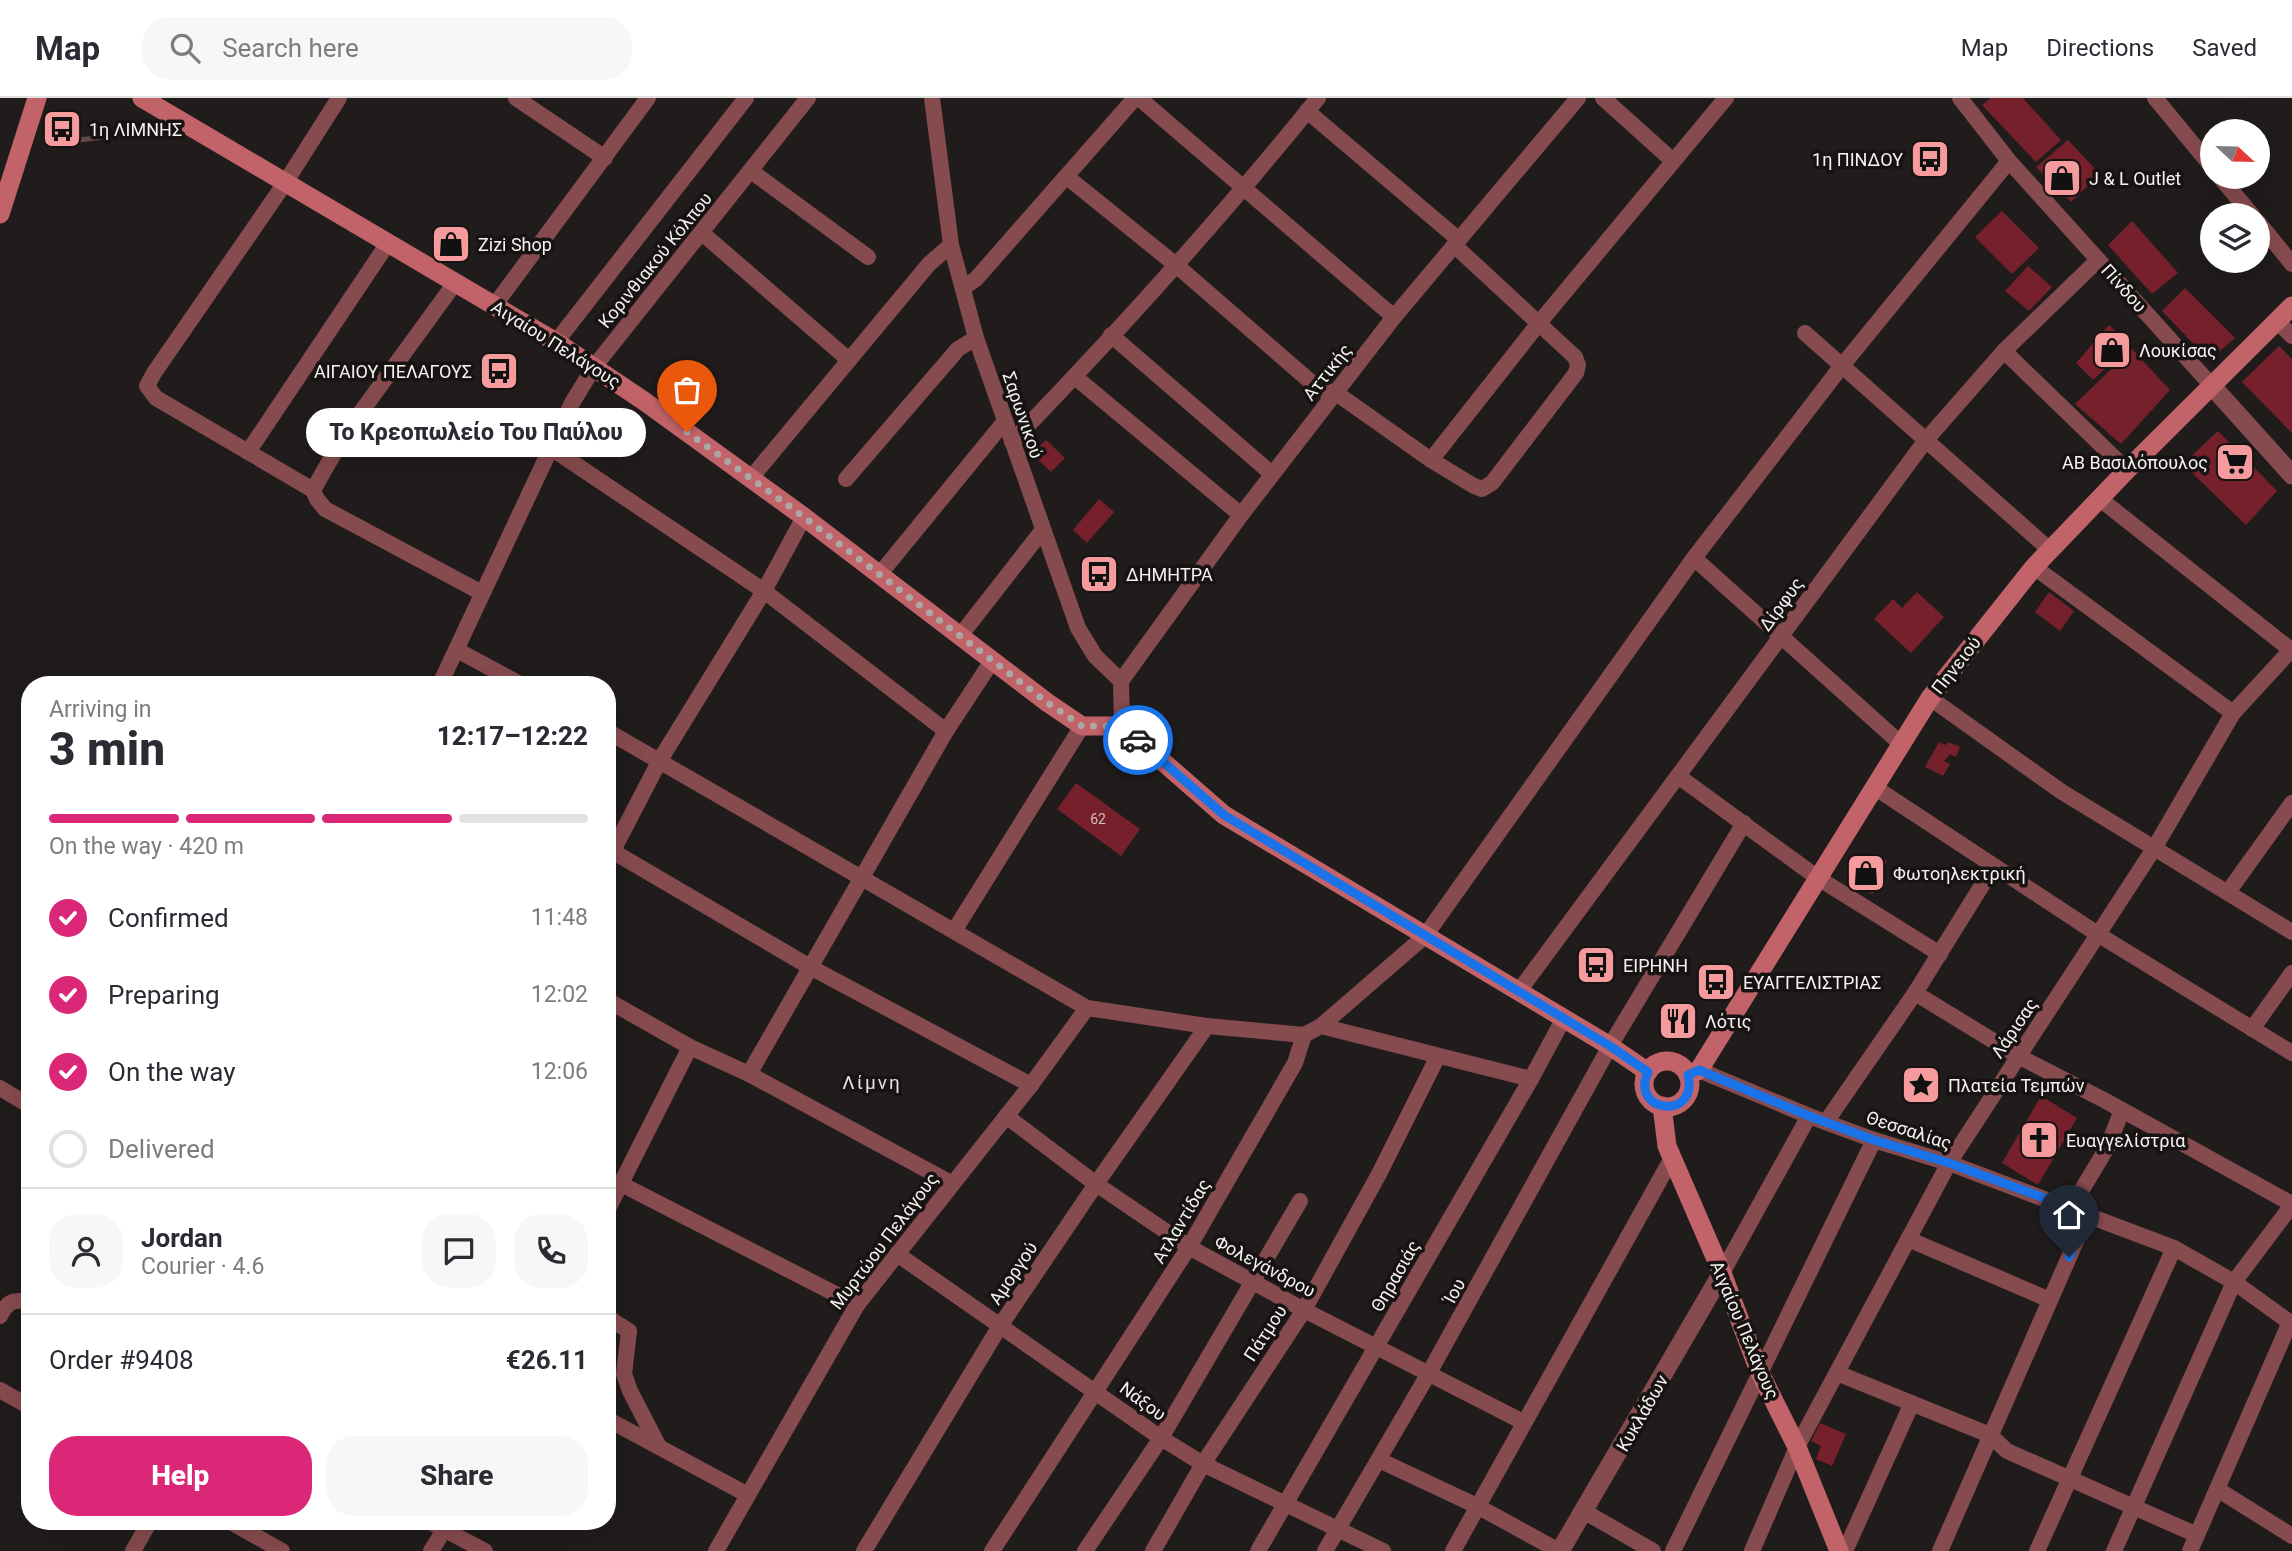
<!DOCTYPE html>
<meta charset="utf-8">
<style>
body{margin:0;font-family:Roboto,sans-serif;background:#f7f7f7;color:#2b2b33;height:100vh;display:flex;flex-direction:column;font-size:26px;white-space:nowrap}
*{box-sizing:border-box;margin:0}
p{font-size:23px;color:#7c7c81}
.icon{flex:none;width:38px;height:38px;fill:none;stroke:currentColor;stroke-width:2;stroke-linecap:round;stroke-linejoin:round}
.map{position:relative;flex:1;overflow:hidden}
.sheet{position:absolute;left:21px;top:578px;width:595px;height:854px;display:flex;flex-direction:column;background:#fff;border-radius:28px;box-shadow:0 7px 28px #0002}
.sheet>*{flex:none}
.needle{width:46px;rotate:112deg}
.controls{position:absolute;left:2200px;top:21px;display:grid;gap:14px}
.controls a{display:grid;place-items:center;width:70px;height:70px;border-radius:50%;background:#fff;box-shadow:0 7px 28px #0002;font-size:35px}
.pin{position:absolute;display:grid;place-items:center;width:60px;height:60px;color:#fff;margin:-72px -30px;border-radius:50% 50% 50% 0;rotate:-45deg;box-shadow:0 0 7px #0007}
.pin .icon{rotate:45deg}
.courier{position:absolute;display:grid;place-items:center;width:70px;height:70px;margin:-35px;border:5px solid #1a73e8;border-radius:50%;background:#fff;color:#222;box-shadow:0 2px 9px #0007}
.bubble{position:absolute;height:49px;border-radius:24px;background:#fff;box-shadow:0 7px 28px #0002;font-size:23px;font-weight:800;line-height:49px;text-align:center}
.overview em{font-style:normal;font-weight:800}
.overview div{display:flex;flex-direction:column-reverse}
.overview{display:flex;align-items:center;justify-content:space-between;height:119px;padding:0 28px}
h1{font-size:46px;font-weight:800;line-height:52px}
.bar{display:grid;grid-template-columns:repeat(4,1fr);gap:10px 7px;align-content:center;height:84px;padding:0 28px}
.bar i{height:9px;border-radius:5px;background:#e1e1e2}
.bar .selected{background:#db2777}
.bar p{grid-column:span 4}
.line{display:flex;align-items:center;gap:18px;padding:0 28px;border-top:2px solid #e1e1e2}
.line div{flex:1}
.round{display:grid;place-items:center;flex:none;width:74px;height:74px;border-radius:28px;background:#f7f7f7}
ol{padding:0 28px;list-style:none}
li{display:flex;align-items:center;gap:21px;height:77px}
li p{margin-inline-start:auto}
li .icon{padding:7px;border-radius:50%;background:#db2777;color:#fff;stroke-width:4}
li:last-child{color:#7c7c81}
li i{width:38px;height:38px;border:4px solid #e1e1e2;border-radius:50%}
.button{display:flex;gap:14px;margin-top:auto;padding:14px 28px}
.button a{flex:1;height:80px;border-radius:28px;background:#db2777;color:#fff;font-size:28px;font-weight:800;line-height:80px;text-align:center}
.button a+a{background:#f7f7f7;color:#2b2b33}
header{display:flex;align-items:center;gap:42px;box-sizing:border-box;height:98px;padding:0 35px;background:#fff;border-bottom:2px solid #e1e1e2}
header strong{font-size:33px}
nav{display:flex;gap:38px;margin-inline-start:auto;font-size:24px}
.search{width:490px;height:63px;background:#f7f7f7;display:flex;align-items:center;gap:18px;box-sizing:border-box;padding:0 24px;border-radius:28px;color:#7c7c81;font-size:26px}
.map>svg:first-child{display:block}
.lines{fill:none;stroke-linecap:round;stroke-linejoin:round}
.stream{stroke:#62494b;stroke-width:5}
.building{fill:#75202b}
.minor{stroke:#864b4e;stroke-width:16}
.tertiary{stroke:#864b4e;stroke-width:19}
.secondary{stroke:#c16368;stroke-width:19}
.done{stroke:#aba7a7;stroke-width:7;stroke-dasharray:0 12.6}
.route{stroke:#1a73e8;stroke-width:9}
.labels{text-anchor:middle;dominant-baseline:central;stroke-width:7;stroke-linejoin:round;paint-order:stroke}
.number-label{font-size:14px;fill:#d5bec0}
.poi-label{font-size:18px;fill:#f5f2f2;stroke:#181313;text-anchor:start}
.street-label{font-size:18px;fill:#f5f2f2;stroke:#181313}
.neighbourhood-label{font-size:19px;letter-spacing:2px;fill:#e7e0e0;stroke:#181313}
</style>
<header>
<strong>Map</strong>
<div class="search"><svg class="icon" aria-label="search" viewBox="0 0 24 24"><circle cx="10" cy="10" r="6"/><path d="M15 15l6 6"/></svg>Search here</div>
<nav><a>Map</a><a>Directions</a><a>Saved</a></nav>
</header>
<div class="map">
<svg width="2292" height="1453" viewBox="0 0 2292 1453">
<rect width="100%" height="100%" fill="#211c1c"/>
<g class="lines">
<polyline class="stream" points="57,45 156,32"/>
</g>
<g class="building">
<polygon points="1991,0 2023,0 2061,42 2036,64 1982,7"/>
<polygon points="2068,42 2100,76 2071,104 2036,69"/>
<polygon points="2002,113 2039,150 2012,176 1975,139"/>
<polygon points="2132,123 2178,175 2152,196 2108,147"/>
<polygon points="2028,168 2052,189 2029,213 2005,193"/>
<polygon points="2185,190 2235,240 2209,262 2162,213"/>
<polygon points="2109,227 2130,247 2093,282 2076,265"/>
<polygon points="2279,248 2292,261 2292,335 2242,284"/>
<polygon points="2132,251 2170,292 2121,346 2075,306"/>
<polygon points="2218,333 2277,393 2246,427 2183,366"/>
<polygon points="1046,342 1065,360 1051,374 1032,356"/>
<polygon points="1099,401 1114,414 1087,445 1073,432"/>
<polygon points="1917,494 1944,519 1911,555 1874,521 1893,501 1902,510"/>
<polygon points="2049,494 2074,513 2060,533 2035,514"/>
<polygon points="1939,644 1946,647 1948,644 1960,649 1956,659 1950,656 1944,663 1950,666 1943,678 1925,669"/>
<polygon points="1076,685 1140,731 1121,758 1057,711"/>
<polygon points="1870,756 1887,763 1873,796 1851,788 1864,757 1870,759"/>
<polygon points="2041,998 2077,1020 2038,1087 2002,1065"/>
<polygon points="1820,1325 1846,1336 1832,1368 1816,1361 1821,1348 1811,1343"/>
</g>
<g class="lines">
<g class="minor">
<polyline points="516,0 605,60"/>
<polyline points="932,0 951,147 976,240 1078,530 1095,558 1121,583 1122,628"/>
<polyline points="1139,0 1394,219"/>
<polyline points="1603,0 1673,63"/>
<polyline points="1960,0 2009,63 2212,288"/>
<polyline points="2155,0 2212,69"/>
<polyline points="1307,13 1458,141"/>
<polyline points="751,73 868,159"/>
<polyline points="1067,79 1176,167 1319,291 1336,295 1431,362 1474,388 1482,391 1492,385 1576,275 1578,267 1575,259 1454,147"/>
<polyline points="2220,79 2252,117"/>
<polyline points="2258,124 2292,166"/>
<polyline points="702,135 849,262"/>
<polyline points="963,190 976,181 1135,0"/>
<polyline points="494,208 648,0"/>
<polyline points="2277,223 2292,238"/>
<polyline points="1805,235 2051,453"/>
<polyline points="1111,237 1272,376"/>
<polyline points="556,244 746,0"/>
<polyline points="2004,253 2127,372"/>
<polyline points="1075,279 1241,417"/>
<path d="M1012,344C1118,234 1222,119 1318,0"/>
<polyline points="551,350 764,493 946,633"/>
<polyline points="248,354 388,145"/>
<polyline points="1431,362 1539,225 1726,0"/>
<polyline points="751,380 929,166 951,147"/>
<polyline points="846,381 958,251 976,240"/>
<polyline points="313,392 156,300 147,288 154,275 285,85 339,0"/>
<polyline points="313,392 345,336 455,185"/>
<polyline points="313,392 317,401 325,411 482,495"/>
<polyline points="2100,401 2291,552"/>
<polyline points="1694,460 1900,645"/>
<polyline points="2034,469 2233,615"/>
<polyline points="879,477 1005,323"/>
<polyline points="960,538 1042,433"/>
<polyline points="457,552 520,586"/>
<polyline points="1121,583 1241,417 1394,219 1578,0"/>
<polyline points="440,586 572,305 594,269 808,0"/>
<polyline points="1930,600 2062,694 2292,834"/>
<polyline points="607,633 1087,910 1207,928 1304,937"/>
<polyline points="1678,678 1818,780 1940,856"/>
<polyline points="1874,689 2099,837 2292,955"/>
<polyline points="607,750 810,869 1031,987"/>
<polyline points="607,764 660,662 764,493 804,419"/>
<polyline points="2228,794 2292,705"/>
<polyline points="954,833 1082,628"/>
<polyline points="1519,893 1926,342 2004,253 2098,162"/>
<polyline points="1915,895 2018,958 2104,1002 2292,1106"/>
<polyline points="607,902 690,949 749,976 951,1085"/>
<polyline points="1321,928 1531,981"/>
<polyline points="2252,931 2292,875"/>
<polyline points="1699,972 1809,1018 1874,1042 1949,1065 2174,1150 2234,1184 2292,1226"/>
<polyline points="749,976 946,633 992,563"/>
<polyline points="0,990 30,1008"/>
<polyline points="1006,1018 1096,1086 1189,1149 1304,1212 1523,1324"/>
<polyline points="1826,1024 1915,895 1994,768"/>
<polyline points="621,1086 857,1207"/>
<polyline points="2071,1110 2108,1048 2122,1012"/>
<polyline points="607,1113 690,949"/>
<polyline points="1908,1141 2050,1202"/>
<polyline points="897,1156 1161,1340 1203,1366 1383,1453"/>
<polyline points="1722,1175 1809,1018"/>
<path d="M0,1218C8,1203 13,1201 30,1204"/>
<polyline points="607,1219 629,1233 624,1276 630,1293 659,1349"/>
<polyline points="1837,1275 1990,1337 2007,1353 2197,1437"/>
<polyline points="0,1292 30,1309"/>
<polyline points="607,1321 748,1397"/>
<polyline points="1379,1362 1477,1408 1559,1453"/>
<polyline points="2217,1391 2292,1438"/>
<polyline points="1585,1414 1653,1453"/>
<polyline points="229,1423 282,1453"/>
<polyline points="428,1423 485,1453"/>
<polyline points="133,1453 150,1423"/>
<polyline points="431,1453 444,1432"/>
<polyline points="716,1453 857,1207 1031,987 1087,910"/>
<polyline points="864,1453 1000,1228 1096,1086 1207,928"/>
<polyline points="992,1453 1189,1149 1295,965 1304,937 1321,928 1425,838 1694,460 1841,269 2009,63"/>
<polyline points="1085,1453 1161,1340 1300,1103"/>
<polyline points="1153,1453 1203,1366 1304,1212 1379,1076 1438,958"/>
<polyline points="1258,1453 1531,981 1564,920"/>
<polyline points="1325,1453 1429,1275 1610,948 1744,725"/>
<polyline points="1453,1453 1672,1060"/>
<polyline points="1673,1453 1874,1042"/>
<polyline points="1752,1453 1797,1349 1949,1065 2155,749 2233,615 2292,551"/>
<polyline points="1845,1453 1912,1305"/>
<polyline points="1940,1453 2088,1116"/>
<polyline points="2037,1453 2174,1150"/>
<polyline points="2114,1453 2234,1184 2292,1107"/>
<polyline points="2190,1453 2290,1224"/>
</g>
<g class="tertiary">
<polyline points="2212,288 2292,377"/>
<polyline points="1560,1453 1722,1175"/>
</g>
<g class="secondary">
<polyline points="142,0 556,244 644,303 804,419 1048,605 1082,628 1122,628 1224,717 1610,948 1648,974"/>
<polyline points="0,116 37,0"/>
<circle cx="1667" cy="986" r="23"/>
<polyline points="1688,977 1699,972 1930,600 2034,469 2127,372 2292,208"/>
<polyline points="1662,1008 1667,1048 1722,1175 1759,1273 1797,1349 1839,1453"/>
</g>
</g>
<g class="lines">
<polyline class="done" points="687,334 804,419 1048,605 1082,628 1122,628 1138,642"/>
<path class="route" d="M1138,642L1224,717L1610,948L1648,974C1629,1015 1699,1023 1688,977L1699,972L1809,1018L1874,1042L1949,1065L2088,1116L2069,1159"/>
</g>
<defs>
<g id="bus-square" transform="scale(2.0125)"><rect x="-9" y="-9" width="18" height="18" rx="4" fill="#f59b9e" stroke="#181313"/><path d="M-5-6H5V4H4V6H2V4H-2V6H-4V4H-5ZM-3.5-4V0h7V-4ZM-3.5 1.2v1.5H-2V1.2ZM2 1.2v1.5H3.5V1.2Z" fill="#111"/></g>
<g id="shop-square" transform="scale(2.0125)"><rect x="-9" y="-9" width="18" height="18" rx="4" fill="#f59b9e" stroke="#181313"/><path d="M-5-2.5h2.3a2.7 3.5 0 0 1 5.4 0H5L5.5 6h-11ZM-1.5-2.5h3a1.5 2.3 0 0 0-3 0Z" fill="#111"/></g>
<g id="supermarket-square" transform="scale(2.0125)"><rect x="-9" y="-9" width="18" height="18" rx="4" fill="#f59b9e" stroke="#181313"/><path d="M-6-5.5h2.5l.6 2H6L4.5 2H-2.5L-4.4-4H-6ZM-1.5 3.2a1.3 1.3 0 1 0 .1 0ZM3 3.2a1.3 1.3 0 1 0 .1 0Z" fill="#111"/></g>
<g id="restaurant-square" transform="scale(2.0125)"><rect x="-9" y="-9" width="18" height="18" rx="4" fill="#f59b9e" stroke="#181313"/><path d="M-5-6h1v4h1v-4h1v4h1v-4h1v5L-1.5 .5V6h-2V.5L-5-1ZM5-6V6H3V1.5H1.5Q1.5-4 5-6Z" fill="#111"/></g>
<g id="sight-square" transform="scale(2.0125)"><rect x="-9" y="-9" width="18" height="18" rx="4" fill="#f59b9e" stroke="#181313"/><path d="M0-6L1.8-2.2L6-1.7L2.9 1.2L3.7 5.4L0 3.3L-3.7 5.4L-2.9 1.2L-6-1.7L-1.8-2.2Z" fill="#111"/></g>
<g id="church-square" transform="scale(2.0125)"><rect x="-9" y="-9" width="18" height="18" rx="4" fill="#f59b9e" stroke="#181313"/><path d="M-1.2-6h2.4v3.5h3.3v2.4h-3.3V6h-2.4V-.1h-3.3v-2.4h3.3Z" fill="#111"/></g>
</defs>
<g fill-rule="evenodd">
<use href="#bus-square" x="62" y="31"/>
<use href="#bus-square" x="1930" y="61"/>
<use href="#shop-square" x="2062" y="80"/>
<use href="#shop-square" x="451" y="146"/>
<use href="#shop-square" x="2112" y="252"/>
<use href="#bus-square" x="499" y="273"/>
<use href="#supermarket-square" x="2235" y="364"/>
<use href="#bus-square" x="1099" y="476"/>
<use href="#shop-square" x="1866" y="775"/>
<use href="#bus-square" x="1596" y="867"/>
<use href="#bus-square" x="1716" y="884"/>
<use href="#restaurant-square" x="1678" y="923"/>
<use href="#sight-square" x="1921" y="987"/>
<use href="#church-square" x="2039" y="1042"/>
</g>
<g class="labels">
<g class="number-label">
<text x="1098" y="721">62</text>
</g>
<g class="poi-label">
<text x="89" y="31">1η ΛΙΜΝΗΣ</text>
<text x="1903" y="61" text-anchor="end">1η ΠΙΝΔΟΥ</text>
<text x="2089" y="80">J &amp; L Outlet</text>
<text x="478" y="146">Zizi Shop</text>
<text x="2139" y="252">Λουκίσας</text>
<text x="472" y="273" text-anchor="end">ΑΙΓΑΙΟΥ ΠΕΛΑΓΟΥΣ</text>
<text x="2208" y="364" text-anchor="end">ΑΒ Βασιλόπουλος</text>
<text x="1126" y="476">ΔΗΜΗΤΡΑ</text>
<text x="1893" y="775">Φωτοηλεκτρική</text>
<text x="1623" y="867">ΕΙΡΗΝΗ</text>
<text x="1743" y="884">ΕΥΑΓΓΕΛΙΣΤΡΙΑΣ</text>
<text x="1705" y="923">Λότις</text>
<text x="1948" y="987">Πλατεία Τεμπών</text>
<text x="2066" y="1042">Ευαγγελίστρια</text>
</g>
<g class="street-label">
<text transform="translate(655 162) rotate(-51)">Κορινθιακού Κόλπου</text>
<text transform="translate(2124 190) rotate(48)">Πίνδου</text>
<text transform="translate(556 246) rotate(32)">Αιγαίου Πελάγους</text>
<text transform="translate(1327 274) rotate(-52)">Αττικής</text>
<text transform="translate(1023 317) rotate(71)">Σαρωνικού</text>
<text transform="translate(1781 506) rotate(-54)">Δίρφυς</text>
<text transform="translate(1956 567) rotate(-52)">Πηνειού</text>
<text transform="translate(2014 930) rotate(-56)">Λάρισας</text>
<text transform="translate(1909 1032) rotate(18)">Θεσσαλίας</text>
<text transform="translate(1181 1123) rotate(-59)">Ατλαντίδας</text>
<text transform="translate(884 1143) rotate(-53)">Μυρτώου Πελάγους</text>
<text transform="translate(1265 1168) rotate(28)">Φολεγάνδρου</text>
<text transform="translate(1013 1175) rotate(-56)">Αμοργού</text>
<text transform="translate(1395 1178) rotate(-60)">Θηρασιάς</text>
<text transform="translate(1454 1193) rotate(-61)">Ίου</text>
<text transform="translate(1745 1232) rotate(67)">Αιγαίου Πελάγους</text>
<text transform="translate(1265 1235) rotate(-57)">Πάτμου</text>
<text transform="translate(1143 1303) rotate(36)">Νάξου</text>
<text transform="translate(1642 1315) rotate(-60)">Κυκλάδων</text>
</g>
<g class="neighbourhood-label">
<text x="872" y="984">Λίμνη</text>
</g>
</g>
</svg>
<div class="controls">
<a><svg class="needle" viewBox="-14 -14 28 28"><path d="M0-13l5 13h-10z" fill="#e53935"/><path d="M0 13l5-13h-10z" fill="#7c7c81"/></svg></a>
<a><svg class="icon" aria-label="layers" viewBox="0 0 24 24"><path d="M12 4l9 5-9 5-9-5zM3 14l9 5 9-5"/></svg></a>
</div>
<div class="pin" style="left:687px;top:334px;background:#ea580c"><svg class="icon" aria-label="bag" viewBox="0 0 24 24"><path d="M5 8h14l-1 12H6zM9 8a3 3 0 0 1 6 0"/></svg></div>
<div class="pin" style="left:2069px;top:1159px;background:#1f2937"><svg class="icon" aria-label="home" viewBox="0 0 24 24"><path d="M3 11l9-7 9 7M6 9v11h12V9"/></svg></div>
<div class="courier" style="left:1138px;top:642px"><svg class="icon" aria-label="car" viewBox="0 0 24 24"><path d="M5 17H2v-5l4-1 3-4h7l3 4 3 1v5h-3M9 17h6M6 11h13"/><circle cx="7" cy="17" r="2"/><circle cx="17" cy="17" r="2"/></svg></div>
<div class="bubble" style="left:306px;top:310px;width:340px">Το Κρεοπωλείο Του Παύλου</div>
<section class="sheet">
<div class="overview"><div><h1>3 min</h1><p>Arriving in</p></div><em>12:17–12:22</em></div>
<div class="bar"><i class="selected"></i><i class="selected"></i><i class="selected"></i><i></i><p>On the way · 420 m</p></div>
<ol>
<li><svg class="icon" aria-label="check" viewBox="0 0 24 24"><path d="M5 12l5 5 9-10"/></svg>Confirmed<p>11:48</p></li>
<li><svg class="icon" aria-label="check" viewBox="0 0 24 24"><path d="M5 12l5 5 9-10"/></svg>Preparing<p>12:02</p></li>
<li><svg class="icon" aria-label="check" viewBox="0 0 24 24"><path d="M5 12l5 5 9-10"/></svg>On the way<p>12:06</p></li>
<li><i></i>Delivered</li>
</ol>
<div class="line" style="height:126px"><a class="round"><svg class="icon" aria-label="person" viewBox="0 0 24 24"><circle cx="12" cy="8" r="4"/><path d="M4 21q1-7 8-7t8 7"/></svg></a><div><b>Jordan</b><p>Courier · 4.6</p></div><a class="round"><svg class="icon" aria-label="chat" viewBox="0 0 24 24"><path d="M4 5h16v11H9l-5 4z"/></svg></a><a class="round"><svg class="icon" aria-label="phone" viewBox="0 0 24 24"><path d="M5 4h4l2 5-3 2q2 4 5 5l2-3 5 2v4C11 20 4 13 5 4z"/></svg></a></div>
<div class="line" style="height:91px"><div>Order #9408</div><b>€26.11</b></div>
<div class="button"><a>Help</a><a>Share</a></div>
</section>
</div>
